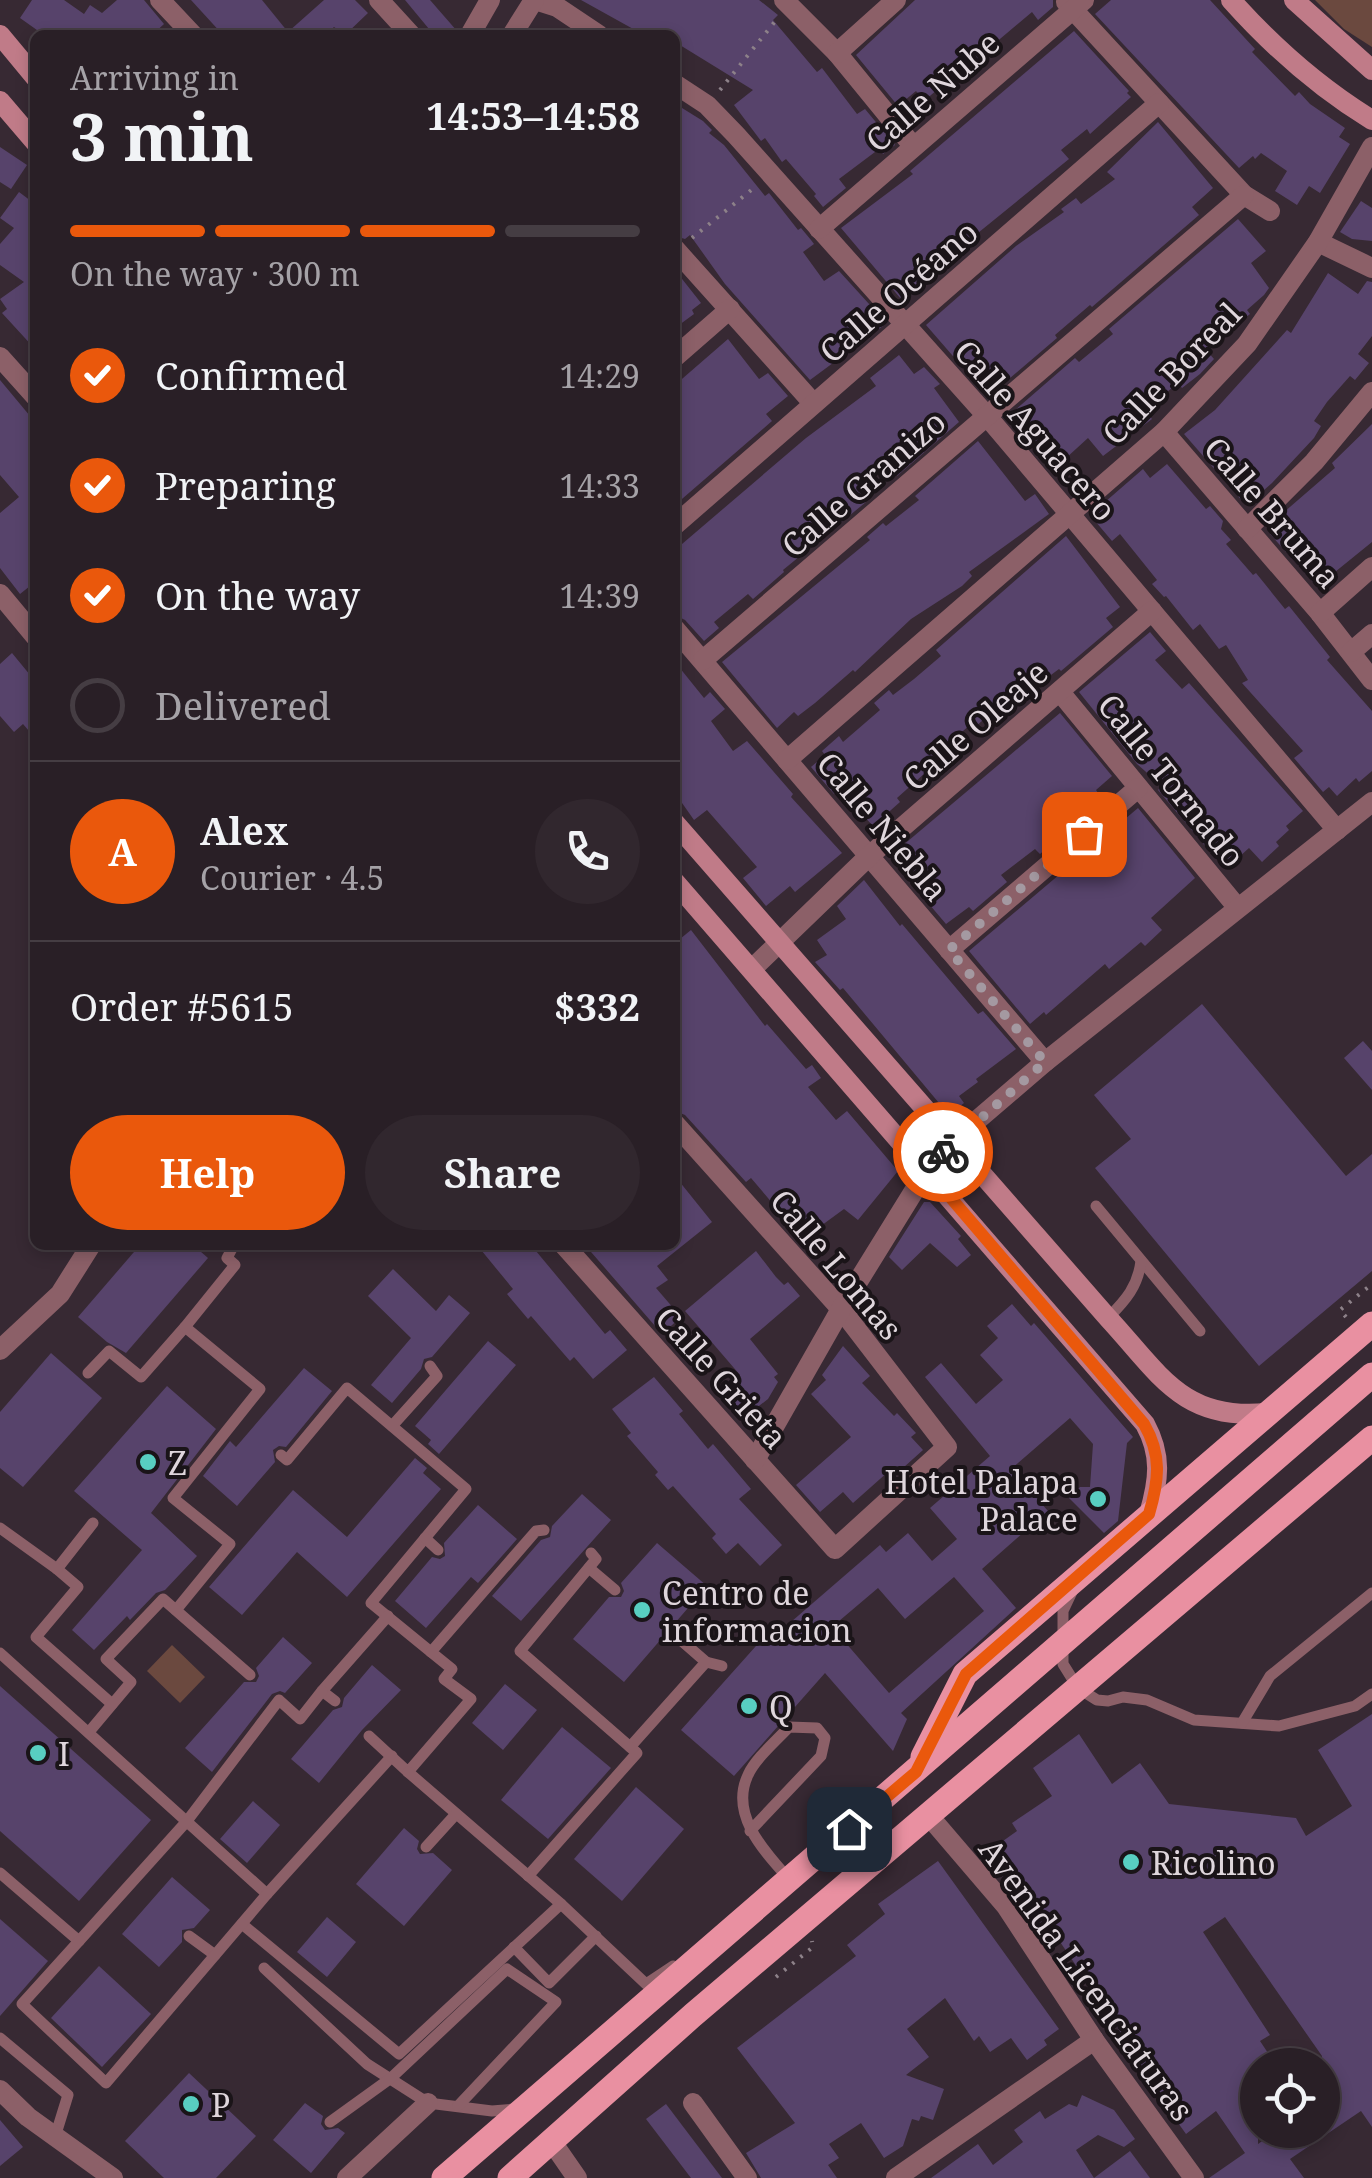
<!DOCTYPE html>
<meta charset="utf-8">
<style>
body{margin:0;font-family:"Noto Serif",serif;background:#31272e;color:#f1f3f6;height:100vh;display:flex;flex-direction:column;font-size:38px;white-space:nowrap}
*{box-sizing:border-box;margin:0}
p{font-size:32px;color:#a5a2a7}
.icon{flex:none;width:55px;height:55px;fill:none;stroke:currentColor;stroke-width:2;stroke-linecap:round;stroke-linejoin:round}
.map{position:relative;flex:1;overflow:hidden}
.drawer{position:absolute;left:30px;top:30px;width:650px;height:1220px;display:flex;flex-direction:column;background:#291f26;border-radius:15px;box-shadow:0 5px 15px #0003,0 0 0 2px #453d43}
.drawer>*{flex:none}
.tools{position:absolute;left:1240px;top:2048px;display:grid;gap:20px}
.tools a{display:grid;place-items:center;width:100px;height:100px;border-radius:50%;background:#291f26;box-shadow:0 5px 15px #0003,0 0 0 2px #453d43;font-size:50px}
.pin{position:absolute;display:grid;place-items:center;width:85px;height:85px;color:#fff;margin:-42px;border-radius:20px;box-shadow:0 5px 15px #0006}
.courier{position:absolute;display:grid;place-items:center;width:100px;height:100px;margin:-50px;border:8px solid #ea580c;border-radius:50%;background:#fff;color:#222;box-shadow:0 2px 12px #0007}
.head em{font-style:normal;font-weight:700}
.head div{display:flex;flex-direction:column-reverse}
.head{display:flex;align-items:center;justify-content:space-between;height:170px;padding:0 40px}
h1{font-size:65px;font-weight:700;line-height:75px}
.bar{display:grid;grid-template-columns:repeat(4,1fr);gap:15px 10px;align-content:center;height:120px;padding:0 40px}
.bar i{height:12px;border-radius:8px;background:#453d43}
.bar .on{background:#ea580c}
.bar p{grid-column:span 4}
.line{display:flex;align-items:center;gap:25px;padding:0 40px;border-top:2px solid #453d43}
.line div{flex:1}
.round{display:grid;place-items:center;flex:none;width:105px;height:105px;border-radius:52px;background:#31272e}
ol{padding:0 40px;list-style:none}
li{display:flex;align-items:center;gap:30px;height:110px}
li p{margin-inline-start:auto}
li .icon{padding:10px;border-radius:50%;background:#ea580c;color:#fff;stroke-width:4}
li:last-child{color:#a5a2a7}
li i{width:55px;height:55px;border:5px solid #453d43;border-radius:50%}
.cta{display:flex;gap:20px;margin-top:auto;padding:20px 40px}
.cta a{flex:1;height:115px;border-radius:60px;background:#ea580c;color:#fff;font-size:40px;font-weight:700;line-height:115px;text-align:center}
.cta a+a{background:#31272e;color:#f1f3f6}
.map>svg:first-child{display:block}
.green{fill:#6b493f}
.building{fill:#57436b;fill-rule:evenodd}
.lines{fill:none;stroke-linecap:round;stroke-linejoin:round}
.path{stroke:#8d8189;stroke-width:4;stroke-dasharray:2.5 8;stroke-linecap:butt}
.lane{stroke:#8c6068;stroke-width:11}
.street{stroke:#8c6068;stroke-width:20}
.secondary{stroke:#c07b88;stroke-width:20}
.primary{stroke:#e990a1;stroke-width:25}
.done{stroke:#a499a1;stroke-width:10;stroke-dasharray:0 18}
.route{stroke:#ea580c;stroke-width:12}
.poi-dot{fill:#58cec1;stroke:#1a1418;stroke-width:4}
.labels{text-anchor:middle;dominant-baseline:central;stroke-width:8;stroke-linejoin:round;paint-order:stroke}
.street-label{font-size:32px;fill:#dfd6dc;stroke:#1a1418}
.poi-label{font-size:32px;fill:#dfd6dc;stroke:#1a1418;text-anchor:start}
</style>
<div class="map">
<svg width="1372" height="2178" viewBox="0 0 1372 2178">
<rect width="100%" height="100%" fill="#372933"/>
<g class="green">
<polygon points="1315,0 1372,0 1372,47 1344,29"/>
<polygon points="172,1645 205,1677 180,1703 147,1671"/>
</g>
<g class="building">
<polygon points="32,0 64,0 84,14 90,5 102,13 117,0 144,0 164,24 152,35 44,35 20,18"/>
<polygon points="191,0 262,0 288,32 324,0 355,0 368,13 345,35 334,27 325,35 223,35"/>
<polygon points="405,0 430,0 457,31 456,35 434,35"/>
<polygon points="581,0 759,0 778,15 773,20 817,72 822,68 857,114 865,109 895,145 883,154 879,149 839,179 846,188 823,207 814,196 816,194 786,159 782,162 765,138 761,141 734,105 753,90 675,42 675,35 644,35"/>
<polygon points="915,0 1053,0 1053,7 1038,20 1032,12 994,44 999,50 978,67 972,60 924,101 916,91 898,106 856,55"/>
<polygon points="1111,0 1210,0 1255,49 1252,52 1295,96 1299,92 1310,104 1345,128 1339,137 1350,144 1320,193 1309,186 1297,205 1275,191 1287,171 1261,153 1255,159 1253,156 1239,168 1095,14"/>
<polygon points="1074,31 1129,91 1127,93 1131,97 1090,134 1087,129 1061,150 1069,159 952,254 954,256 937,271 901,299 841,228 913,174 910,171"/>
<polygon points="682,108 703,121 712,130 709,133 724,145 765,196 769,193 798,230 801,228 811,240 814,244 803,252 824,281 839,271 880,316 877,318 883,326 810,380 725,284 690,235 685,239 675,236 675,117"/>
<polygon points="1158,122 1213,188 1192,207 1199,215 1092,307 1090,305 1055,335 1057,338 989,396 985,393 926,325 1016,246 1064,212 1061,209 1076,198 1081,204 1115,179 1107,172"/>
<polygon points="0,147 27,165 11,189 0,182"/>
<polygon points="19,192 35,204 35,349 2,313 7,309 0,299 24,282 0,265 0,244 14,228 0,218"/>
<polygon points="1361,201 1372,208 1372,241 1352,239 1340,232"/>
<polygon points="1238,219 1266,251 1251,263 1269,288 1264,295 1247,310 1250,314 1206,350 1214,359 1200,374 1182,388 1178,383 1145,410 1152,419 1103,456 1088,438 1054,469 1007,417 1075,358 1079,362 1113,334 1109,329"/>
<polygon points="675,270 701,303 692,310 694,314 675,328"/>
<polygon points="1328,273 1358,294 1367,281 1372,282 1372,336 1358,354 1369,363 1355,380 1350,376 1327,402 1314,421 1321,426 1314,438 1272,483 1255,498 1253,496 1244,503 1184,434 1215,410 1287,330 1291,333"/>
<polygon points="728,339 759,379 768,373 788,396 766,414 772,421 675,505 675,385"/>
<polygon points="899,355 914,374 924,367 940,384 934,388 959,422 897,476 886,463 862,483 871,493 864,499 866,502 783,570 784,572 753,599 748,594 714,622 719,628 704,641 685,620 675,615 675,550 806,438 876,386 870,378"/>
<polygon points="0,380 35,422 35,582 20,594 0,568 0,513 19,497 0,475"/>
<polygon points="1372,424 1372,542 1335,572 1338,576 1320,590 1270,534 1288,519 1283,513 1335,468 1332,463"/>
<polygon points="978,441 1025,501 1035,494 1049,514 969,572 972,576 962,586 911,619 855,672 853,670 815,703 798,716 794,712 777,728 722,662 870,540 867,537 883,523 886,526 919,500 915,496"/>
<polygon points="1167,464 1206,509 1210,506 1223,521 1221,529 1231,540 1226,544 1253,575 1256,573 1285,609 1289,606 1330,657 1327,660 1372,711 1372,771 1359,782 1356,778 1337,796 1329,787 1323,792 1294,758 1303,751 1242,683 1248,680 1226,645 1219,649 1200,624 1193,630 1166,596 1164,597 1152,584 1157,580 1120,534 1112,541 1090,515 1143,469 1150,478"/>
<polygon points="1066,536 1120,607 1106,618 1113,627 1061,671 1059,669 996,716 992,712 974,728 971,724 939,752 943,757 897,798 900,802 873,826 839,789 834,794 811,767 825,755 822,751 839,736 843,742 880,710 874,703 889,690 893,695 914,679 941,656 936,650"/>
<polygon points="1150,632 1166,651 1155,660 1182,689 1189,683 1303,811 1286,826 1289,830 1276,842 1279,846 1262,862 1249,848 1229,866 1220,856 1216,859 1158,790 1162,786 1137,764 1079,692"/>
<polygon points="12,653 35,681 35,738 23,724 14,732 0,716 0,664"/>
<polygon points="675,662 704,698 710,692 725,709 711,721 733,751 747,741 793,794 791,797 842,853 795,892 790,886 766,906 743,878 757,867 707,810 694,820 675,793"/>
<polygon points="1060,713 1112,776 1096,790 1103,800 1040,854 1035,849 1001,875 1007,882 973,911 969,907 946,924 889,857"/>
<polygon points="1138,808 1195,878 1151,918 1162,930 1145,946 1141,942 1109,969 1105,964 1046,1015 1044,1012 1030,1024 969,951"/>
<polygon points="864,880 900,926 902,924 978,1014 983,1011 1016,1049 976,1079 978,1082 959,1096 964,1103 949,1115 843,988 840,990 815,962 827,955 817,940 846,919 837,906"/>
<polygon points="691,930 765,1026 767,1024 806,1069 812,1065 821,1078 808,1087 836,1120 847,1111 898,1171 858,1220 844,1209 803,1239 751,1178 746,1182 685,1115 675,1111 675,943"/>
<polygon points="1202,1004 1346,1176 1372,1154 1372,1271 1259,1366 1095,1168 1131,1139 1094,1095"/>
<polygon points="1363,1041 1372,1051 1372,1090 1344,1058"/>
<polygon points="675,1176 712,1222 657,1266 668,1280 656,1288 681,1317 662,1334 585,1245 675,1245"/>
<polygon points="924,1202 930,1202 961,1236 958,1239 971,1255 957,1267 930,1243 902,1270 889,1257"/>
<polygon points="140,1245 193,1245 208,1258 126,1353 107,1342 78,1317"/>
<polygon points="477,1245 531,1245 605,1334 610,1330 627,1350 593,1379 574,1357 570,1361 531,1316 528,1319 507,1294 513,1289"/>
<polygon points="756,1251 776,1277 784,1285 788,1282 800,1296 750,1339 778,1374 774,1377 778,1382 768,1399 746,1416 736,1409 732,1411 717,1393 740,1375 685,1311"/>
<polygon points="393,1269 436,1311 449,1295 470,1313 432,1357 424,1359 421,1369 392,1403 371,1385 411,1338 368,1296"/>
<path d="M1012,1304L1031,1326L1034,1323L1133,1437L1127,1443L1118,1521L1104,1533L1069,1498L1080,1487H1090L1093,1444L1070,1418L1011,1469L1048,1511L982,1569L1016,1608L901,1713L907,1719L893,1751L825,1673L734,1776L681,1730L764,1637L769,1641L880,1545L886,1552L908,1533L932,1561L957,1539L930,1508L990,1456L925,1377L941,1363L976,1404L1003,1380L980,1355L998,1338L987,1326ZM954,1577L984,1611L889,1693L832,1627L878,1588L905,1619Z"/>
<polygon points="488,1341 516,1365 439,1454 428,1444 431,1440 415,1426"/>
<polygon points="843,1346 870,1376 862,1383 894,1416 897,1413 916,1433 911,1437 923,1450 894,1476 889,1471 853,1503 843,1492 820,1512 796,1485 851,1437 811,1394 826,1380 822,1375"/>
<polygon points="51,1353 102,1398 23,1487 0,1468 0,1412"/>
<polygon points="304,1368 332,1391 286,1447 279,1446 273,1450 275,1462 237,1506 203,1476 230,1441 236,1447"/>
<polygon points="654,1377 683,1411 679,1414 708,1449 713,1444 751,1489 739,1499 782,1545 760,1566 738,1543 726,1554 712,1538 716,1534 673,1486 668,1490 655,1475 658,1472 627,1436 631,1433 612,1409"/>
<polygon points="167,1386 216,1429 151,1513 197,1556 165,1590 156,1593 130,1620 127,1616 94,1650 72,1630 142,1550 74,1491"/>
<polygon points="415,1458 427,1468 423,1473 441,1489 347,1597 297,1552 242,1615 209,1587 293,1490 347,1537"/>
<polygon points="582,1494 611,1520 521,1621 492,1596 541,1540 550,1537 552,1526"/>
<polygon points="478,1505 517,1539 478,1583 471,1577 426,1628 395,1601 432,1557 440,1559 445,1556 444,1543"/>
<polygon points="657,1543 707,1586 624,1682 573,1639 609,1597 621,1597 624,1591 621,1583"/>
<polygon points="283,1637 312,1663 285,1693 280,1691 272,1694 212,1772 185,1748 244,1682 256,1682 259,1676 256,1668"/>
<polygon points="372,1665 401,1690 362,1730 319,1783 291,1759 333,1710 342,1707 344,1698"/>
<polygon points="505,1684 537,1710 503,1750 472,1723"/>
<polygon points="0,1686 151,1820 79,1901 0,1831"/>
<path d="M1372,1714V2127L1361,2111L1290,2159L1304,2178H1209L1245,2153L1216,2111L1186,2134L1133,2060L1138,2057L1102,2006L1107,2003L1082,1968L1079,1970L1048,1924L1042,1928L1024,1902L1021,1904L986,1853L1017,1831L1012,1823L1052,1796L1033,1768L1079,1734L1112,1784L1140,1763L1169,1804L1296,1818L1306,1836L1352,1806L1318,1750ZM1225,1917L1322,2056V2130H1278L1258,2144V2065H1276L1260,2041L1270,2035L1203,1932Z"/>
<polygon points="562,1727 611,1768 548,1839 501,1800"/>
<polygon points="636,1787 684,1829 622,1901 574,1859"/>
<polygon points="253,1801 280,1825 247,1863 220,1839"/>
<polygon points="404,1828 419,1841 417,1849 420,1854 433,1853 452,1870 404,1926 356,1884"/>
<polygon points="938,1861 1059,2029 1044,2040 1047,2045 1027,2060 1011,2038 990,2052 979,2036 974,2041 945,1998 907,2029 929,2057 906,2075 944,2089 933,2120 921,2116 919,2121 912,2119 903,2146 884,2158 861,2123 829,2144 839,2158 828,2165 837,2178 761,2178 746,2153 795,2123 737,2048 856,1956 847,1945 885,1914 878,1904"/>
<polygon points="172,1877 210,1910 194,1928 182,1930 182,1942 159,1967 122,1934"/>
<polygon points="327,1917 356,1942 327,1977 297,1952"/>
<polygon points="0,1919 48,1961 0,2016"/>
<polygon points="99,1966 151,2014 102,2067 51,2018"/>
<polygon points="189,2073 256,2136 216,2178 164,2178 125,2141"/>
<polygon points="1082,2095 1114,2110 1135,2139 1124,2147 1098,2135 1076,2150 1094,2178 931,2178 978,2144 993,2165 1023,2142 1014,2130 1040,2111 1045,2119 1069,2104 1077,2107"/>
<polygon points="305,2103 323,2116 321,2124 325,2130 338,2128 345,2133 311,2173 273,2140"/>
<polygon points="666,2104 722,2178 691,2178 646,2119"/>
<polygon points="0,2120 23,2147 0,2166"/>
<polygon points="1130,2151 1150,2178 1094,2178"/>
</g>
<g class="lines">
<g class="path">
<polyline points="720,90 777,19"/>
<polyline points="692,238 755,187"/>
<polyline points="1346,1317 1340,1310 1372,1284"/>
<polyline points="776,1977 813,1947 812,1941"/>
</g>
<g class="lane">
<polyline points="1096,1206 1200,1331"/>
<path d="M1108,1318C1126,1300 1138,1286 1141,1261"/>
<polyline points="88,1373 109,1351 141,1377 185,1327"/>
<polyline points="392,1426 437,1376 430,1366"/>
<polyline points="281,1455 287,1460 347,1388 466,1489 371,1603 431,1652"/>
<polyline points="93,1523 57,1569 78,1587 36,1637 112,1704"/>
<polyline points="0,1528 57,1569"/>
<polyline points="425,1538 438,1550"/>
<polyline points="589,1568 615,1590"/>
<polyline points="1072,1592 1063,1611 1063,1664 1078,1688 1097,1700 1108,1701 1123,1697 1147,1700 1194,1720 1279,1726 1355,1706 1372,1694"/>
<polyline points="176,1610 230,1544 173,1498 260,1389 185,1327 235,1265 227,1258 234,1245"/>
<polyline points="0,1653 267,1894 392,1756"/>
<polyline points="706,1662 722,1666"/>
<polyline points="335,1701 322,1691 388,1616"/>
<polyline points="1242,1723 1270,1676 1372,1593"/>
<polyline points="89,1732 131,1682 106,1659 163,1599 250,1675"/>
<polyline points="369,1736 408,1772 471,1699 444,1679 452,1669 431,1652 536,1531 544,1530"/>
<polyline points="630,1747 706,1662 675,1635"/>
<polyline points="408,1772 561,1904 646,1984 673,1966"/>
<path d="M750,1831L821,1756L825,1738L817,1728L789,1727C776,1741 755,1759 748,1775C729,1815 765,1852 789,1879"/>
<polyline points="426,1847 456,1814"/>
<polyline points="0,1873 79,1941 187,1821 279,1700 300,1719 322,1691"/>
<polyline points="528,1876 637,1753 520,1651 596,1559 591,1553"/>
<polyline points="242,1924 399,2054 561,1904"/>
<polyline points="189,1936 215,1955"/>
<polyline points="79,1941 22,2004 106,2083 267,1894"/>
<polyline points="514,1947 549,1983 596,1936"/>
<polyline points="264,1968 367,2064 428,2103 492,2111 515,2109"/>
<polyline points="0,2038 68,2095 55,2137"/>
<polyline points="330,2122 391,2078 507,1969 556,2002 458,2106"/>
</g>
<g class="street">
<polyline points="160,0 193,35"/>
<polyline points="379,0 411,35"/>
<polyline points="535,0 557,7 599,35"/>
<polyline points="784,0 837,53 913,146"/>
<polyline points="1066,2 1244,195 1270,211"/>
<polyline points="470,35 490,0"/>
<polyline points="512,35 534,0"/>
<polyline points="837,53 896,0"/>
<polyline points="675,84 707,105 736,135 986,415 1337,830"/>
<polyline points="819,229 1084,0"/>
<polyline points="1318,242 1372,268"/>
<polyline points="675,249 813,403"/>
<polyline points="0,357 35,396"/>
<polyline points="675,357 730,309"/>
<polyline points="1164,432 1320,613 1372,680"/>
<polyline points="675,525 1159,103"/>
<polyline points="1247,529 1314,462 1372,392"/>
<polyline points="0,594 35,636"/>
<polyline points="1320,613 1372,567"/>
<polyline points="675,629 1045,1062"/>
<polyline points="1351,652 1372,634"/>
<polyline points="703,660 1244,195"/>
<polyline points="1060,692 1237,907"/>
<polyline points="787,760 1164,432 1247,344 1318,242 1372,147"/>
<polyline points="949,950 1138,788"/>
<polyline points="752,969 868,857 1152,611"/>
<polyline points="564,1245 835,1549 947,1447 841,1309 675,1124"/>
<polyline points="0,1350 60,1294 91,1245"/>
<polyline points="755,1460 841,1309 927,1170 954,1140 1045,1062 1372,802"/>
<polyline points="929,1816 1006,1906 1094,2040 1194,2178"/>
<polyline points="0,2090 28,2117 113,2178"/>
<polyline points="693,2103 747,2178"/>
<polyline points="552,2142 577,2178"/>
<polyline points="347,2178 428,2103"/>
<polyline points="896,2178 1094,2040"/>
</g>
<g class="secondary">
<path d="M1231,0C1273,47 1318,87 1372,120"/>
<polyline points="1294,0 1372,70"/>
<polyline points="0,35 35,77"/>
<polyline points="0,101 35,142"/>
<path d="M675,823L1108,1318C1159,1373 1182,1421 1266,1413"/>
<path d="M675,882L1145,1424C1162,1455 1159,1480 1149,1514"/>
</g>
<g class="primary">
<polyline points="923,1757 965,1674 1372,1324"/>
<polyline points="444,2178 1372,1375"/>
<polyline points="510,2178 693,2015 1372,1438"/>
</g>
</g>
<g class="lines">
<polyline class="done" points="943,1152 1045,1062 949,950 1084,834"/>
<path class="route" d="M849,1829L916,1772L966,1674L1149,1514C1159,1480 1162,1455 1144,1424L927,1170L943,1152"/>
</g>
<g class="poi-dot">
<circle cx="148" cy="1462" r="10"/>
<circle cx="1098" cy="1499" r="10"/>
<circle cx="642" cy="1610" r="10"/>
<circle cx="749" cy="1706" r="10"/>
<circle cx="38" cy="1753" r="10"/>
<circle cx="1131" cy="1862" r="10"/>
<circle cx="191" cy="2104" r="10"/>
</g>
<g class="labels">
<g class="street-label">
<text transform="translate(932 91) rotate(-41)">Calle Nube</text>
<text transform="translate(898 291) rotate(-41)">Calle Océano</text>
<text transform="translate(1171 373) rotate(-46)">Calle Boreal</text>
<text transform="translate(1036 430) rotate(49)">Calle Aguacero</text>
<text transform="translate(863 483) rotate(-41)">Calle Granizo</text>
<text transform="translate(1273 512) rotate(49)">Calle Bruma</text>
<text transform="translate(975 725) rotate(-41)">Calle Oleaje</text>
<text transform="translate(1172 780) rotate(51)">Calle Tornado</text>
<text transform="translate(883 826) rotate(50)">Calle Niebla</text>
<text transform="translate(837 1264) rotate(50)">Calle Lomas</text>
<text transform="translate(722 1377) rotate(48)">Calle Grieta</text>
<text transform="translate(1087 1979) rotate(54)">Avenida Licenciaturas</text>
</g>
<g class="poi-label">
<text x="168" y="1462">Z</text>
<text x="1078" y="1481" text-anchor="end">Hotel Palapa<tspan x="1078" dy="37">Palace</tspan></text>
<text x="662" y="1592">Centro de<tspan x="662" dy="37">informacion</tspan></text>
<text x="769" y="1706">Q</text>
<text x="58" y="1753">I</text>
<text x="1151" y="1862">Ricolino</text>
<text x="211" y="2104">P</text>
</g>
</g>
</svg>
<div class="tools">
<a><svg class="icon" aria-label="locate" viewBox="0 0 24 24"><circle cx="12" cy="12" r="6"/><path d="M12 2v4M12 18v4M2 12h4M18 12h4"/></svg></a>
</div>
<div class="pin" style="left:1084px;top:834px;background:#ea580c"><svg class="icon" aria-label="bag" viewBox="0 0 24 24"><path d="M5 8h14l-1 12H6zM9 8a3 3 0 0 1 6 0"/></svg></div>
<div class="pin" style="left:849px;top:1829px;background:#1f2937"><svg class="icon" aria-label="home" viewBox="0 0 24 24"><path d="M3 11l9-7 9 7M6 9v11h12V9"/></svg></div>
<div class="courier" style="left:943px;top:1152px"><svg class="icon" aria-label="bike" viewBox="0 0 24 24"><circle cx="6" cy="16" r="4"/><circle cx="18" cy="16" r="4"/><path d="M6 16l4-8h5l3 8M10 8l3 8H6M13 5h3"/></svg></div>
<section class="drawer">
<div class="head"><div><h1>3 min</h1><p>Arriving in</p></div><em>14:53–14:58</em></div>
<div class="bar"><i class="on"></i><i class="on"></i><i class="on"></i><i></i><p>On the way · 300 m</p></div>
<ol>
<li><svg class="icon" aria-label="check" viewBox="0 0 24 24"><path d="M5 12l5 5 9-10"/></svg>Confirmed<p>14:29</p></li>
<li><svg class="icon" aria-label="check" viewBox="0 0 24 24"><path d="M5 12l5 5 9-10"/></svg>Preparing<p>14:33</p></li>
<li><svg class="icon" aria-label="check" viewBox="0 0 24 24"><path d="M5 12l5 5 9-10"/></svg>On the way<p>14:39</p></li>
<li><i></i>Delivered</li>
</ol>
<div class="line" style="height:180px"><b class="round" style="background:#ea580c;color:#fff">A</b><div><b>Alex</b><p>Courier · 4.5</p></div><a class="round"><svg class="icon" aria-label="phone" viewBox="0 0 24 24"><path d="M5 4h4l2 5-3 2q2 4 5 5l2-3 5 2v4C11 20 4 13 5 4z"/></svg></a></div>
<div class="line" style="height:130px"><div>Order #5615</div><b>$332</b></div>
<div class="cta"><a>Help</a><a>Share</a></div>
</section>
</div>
